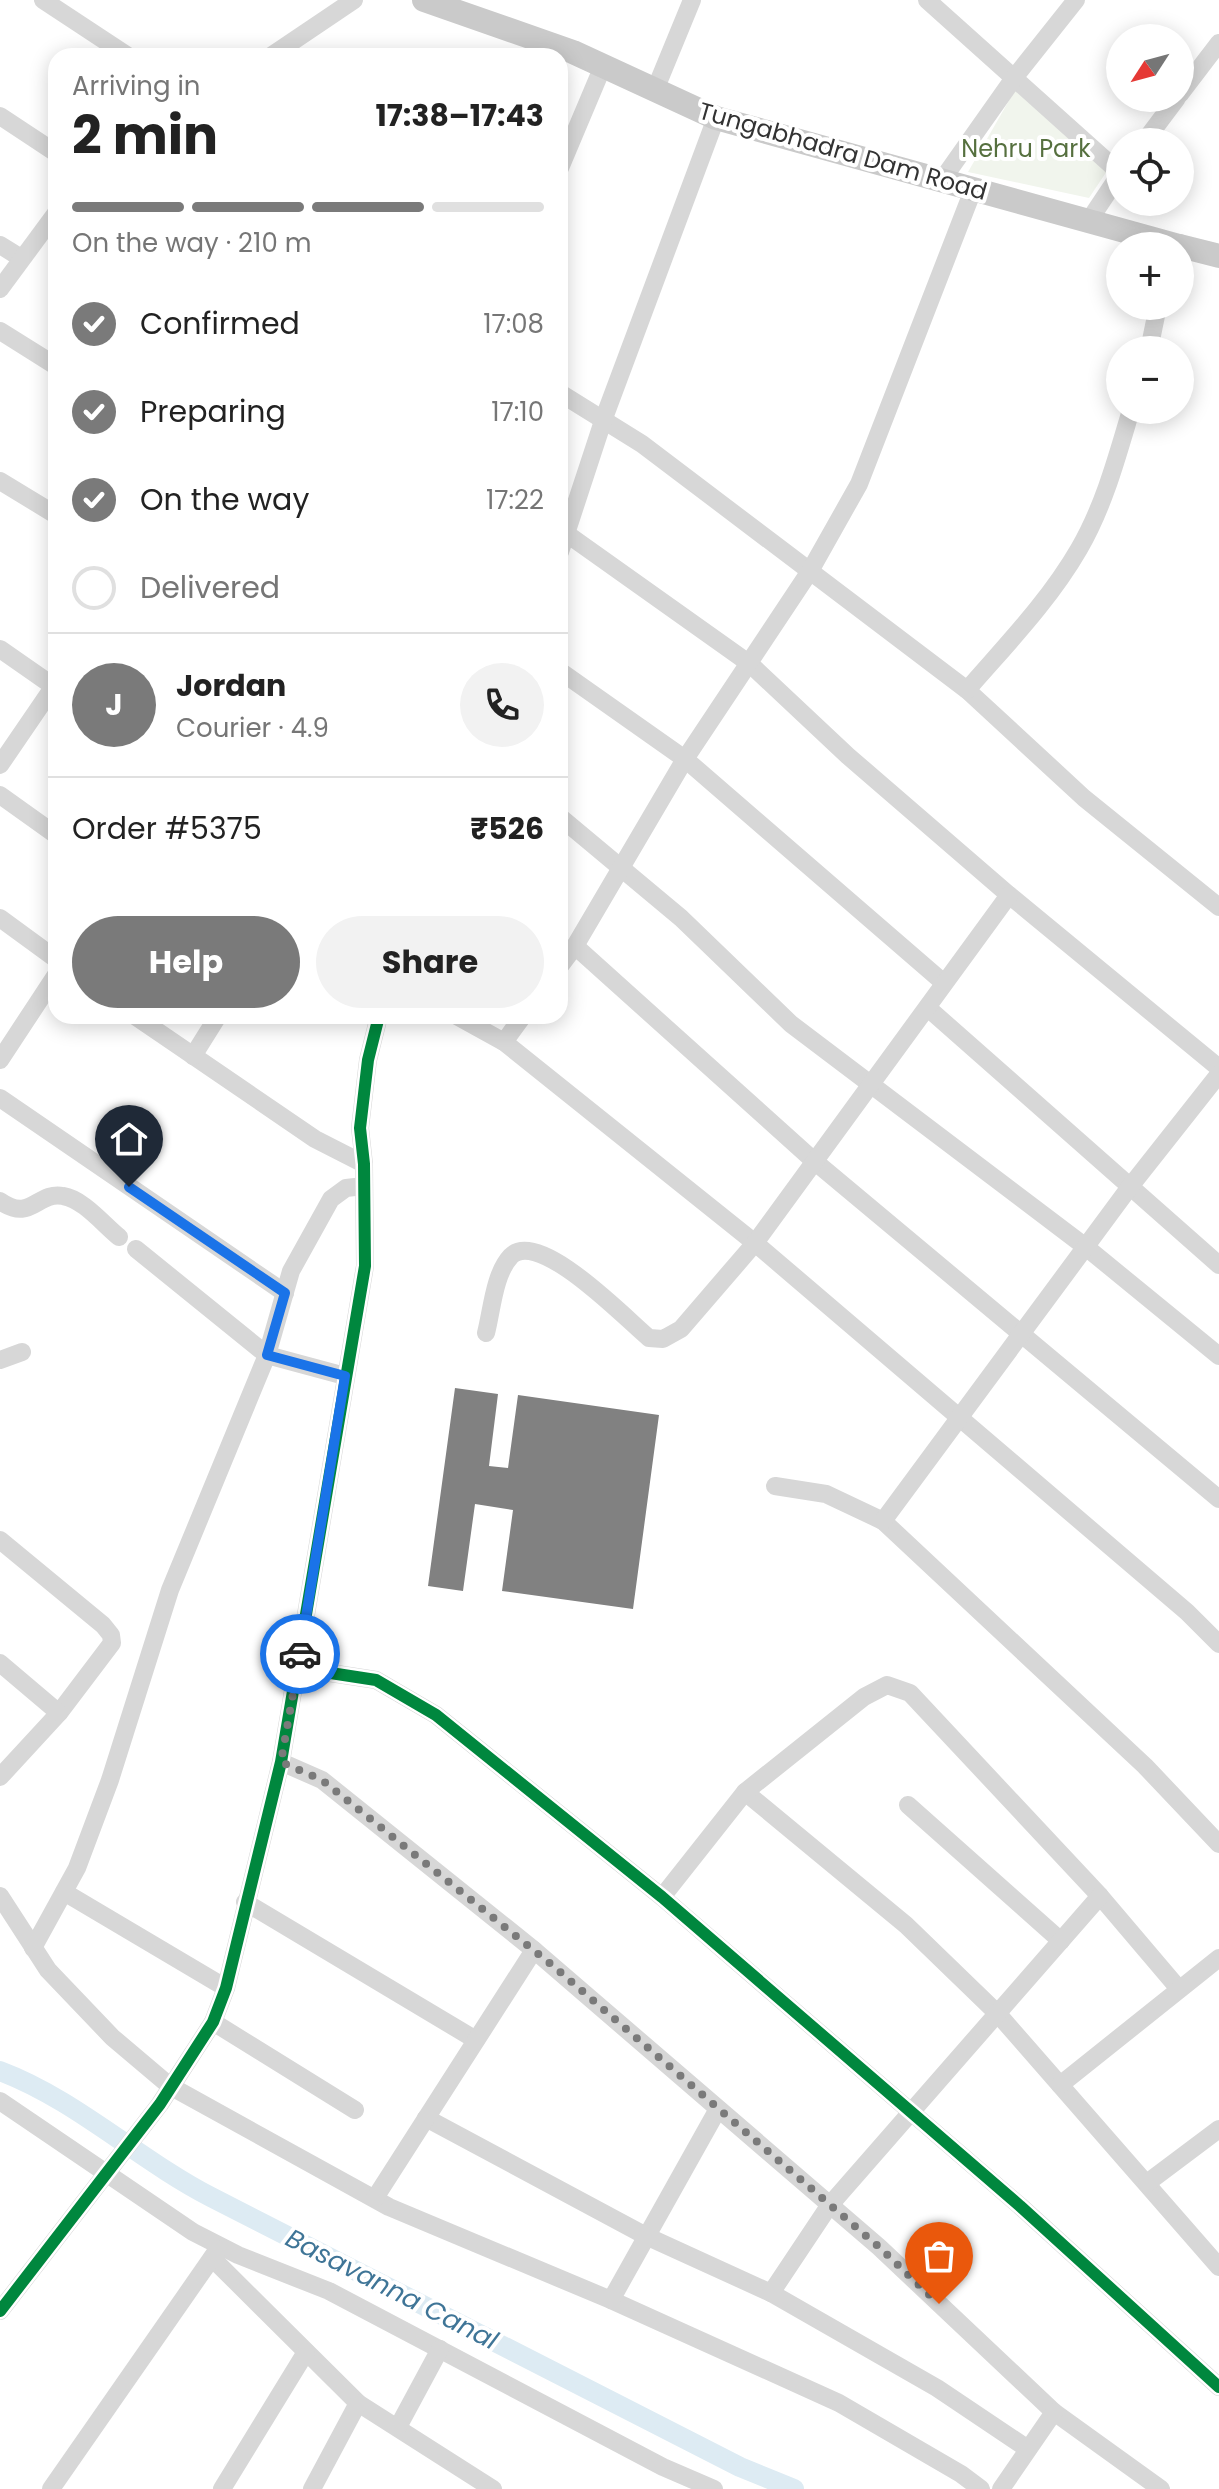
<!DOCTYPE html>
<meta charset="utf-8">
<style>
body{margin:0;font-family:Poppins,sans-serif;background:#f2f2f2;color:#222;height:100vh;display:flex;flex-direction:column;font-size:30px;white-space:nowrap}
*{box-sizing:border-box;margin:0}
p{font-size:26px;color:#767676}
.icon{flex:none;width:44px;height:44px;fill:none;stroke:currentColor;stroke-width:2;stroke-linecap:round;stroke-linejoin:round}
.map{position:relative;flex:1;overflow:hidden}
.panel{position:absolute;left:48px;top:48px;width:520px;height:976px;display:flex;flex-direction:column;background:#fff;border-radius:24px;box-shadow:0 4px 20px #0003}
.panel>*{flex:none}
.needle{width:52px;rotate:234deg}
.fabs{position:absolute;left:1106px;top:24px;display:grid;gap:16px}
.fabs a{display:grid;place-items:center;width:88px;height:88px;border-radius:50%;background:#fff;box-shadow:0 4px 20px #0003;font-size:40px}
.pin{position:absolute;display:grid;place-items:center;width:68px;height:68px;color:#fff;margin:-82px -34px;border-radius:50% 50% 50% 0;rotate:-45deg;box-shadow:0 0 8px #0007}
.pin .icon{rotate:45deg}
.courier{position:absolute;display:grid;place-items:center;width:80px;height:80px;margin:-40px;border:6px solid #1a73e8;border-radius:50%;background:#fff;color:#222;box-shadow:0 2px 10px #0007}
.head em{font-style:normal;font-weight:700}
.head div{display:flex;flex-direction:column-reverse}
.head{display:flex;align-items:center;justify-content:space-between;height:136px;padding:0 24px}
h1{font-size:52px;font-weight:700;line-height:60px}
.bar{display:grid;grid-template-columns:repeat(4,1fr);gap:12px 8px;align-content:center;height:96px;padding:0 24px}
.bar i{height:10px;border-radius:6px;background:#e0e0e0}
.bar .on{background:#7a7a7a}
.bar p{grid-column:span 4}
.line{display:flex;align-items:center;gap:20px;padding:0 24px;border-top:2px solid #e0e0e0}
.line div{flex:1}
.round{display:grid;place-items:center;flex:none;width:84px;height:84px;border-radius:42px;background:#f2f2f2}
ol{padding:0 24px;list-style:none}
li{display:flex;align-items:center;gap:24px;height:88px}
li p{margin-inline-start:auto}
li .icon{padding:8px;border-radius:50%;background:#7a7a7a;color:#fff;stroke-width:4}
li:last-child{color:#767676}
li i{width:44px;height:44px;border:4px solid #e0e0e0;border-radius:50%}
.primary-button{display:flex;gap:16px;margin-top:auto;padding:16px 24px}
.primary-button a{flex:1;height:92px;border-radius:48px;background:#7a7a7a;color:#fff;font-size:32px;font-weight:700;line-height:92px;text-align:center}
.primary-button a+a{background:#f2f2f2;color:#222}
.map>svg:first-child{display:block}
.green{fill:#f1f5ed}
.lines{fill:none;stroke-linecap:round;stroke-linejoin:round}
.canal{stroke:#ddebf3;stroke-width:20}
.building{fill:#818181}
.minor{stroke:#d7d7d7;stroke-width:18}
.major{stroke:#cacaca;stroke-width:24}
.cycleway-casing{stroke:#fff;stroke-width:17}
.cycleway{stroke:#00873e;stroke-width:12}
.done{stroke:#7a7a7a;stroke-width:8;stroke-dasharray:0 14.4}
.route{stroke:#1a73e8;stroke-width:10}
.labels{text-anchor:middle;dominant-baseline:central;stroke-width:8;stroke-linejoin:round;paint-order:stroke}
.park-label{font-size:24px;fill:#56703f;stroke:#fff}
.street-label{font-size:24px;fill:#333;stroke:#fff}
.water-label{font-size:26px;font-style:italic;fill:#3f7597;stroke:#fff}
</style>
<div class="map">
<svg width="1219" height="2489" viewBox="0 0 1219 2489">
<rect width="100%" height="100%" fill="#fff"/>
<polygon class="green" points="1015,90 1107,171 1089,198 968,172"/>
<g class="lines">
<path class="canal" d="M0,2071C75,2099 139,2160 211,2197L740,2467L794,2489"/>
</g>
<polygon class="building" points="455,1388 498,1394 489,1466 508,1468 518,1395 659,1415 633,1609 502,1591 513,1510 475,1504 463,1591 428,1586"/>
<g class="lines">
<g class="minor">
<polyline points="43,0 128,56"/>
<polyline points="927,0 1120,173"/>
<polyline points="271,56 354,0"/>
<polyline points="655,90 692,0"/>
<polyline points="1180,94 1219,43"/>
<polyline points="0,116 56,153"/>
<polyline points="1144,142 1177,98"/>
<polyline points="560,168 603,66"/>
<polyline points="942,180 1014,78 1076,0"/>
<polyline points="1088,222 1120,174"/>
<polyline points="0,245 21,258"/>
<polyline points="0,289 56,213"/>
<polyline points="0,331 56,366"/>
<polyline points="1149,350 1158,306"/>
<polyline points="560,393 642,444 967,690 1084,798 1219,907"/>
<polyline points="0,481 56,515"/>
<polyline points="560,529 750,664 848,756 1009,895 1219,1068"/>
<polyline points="560,552 604,418 716,118"/>
<polyline points="0,649 56,688"/>
<polyline points="560,671 685,759 944,983"/>
<path d="M967,690C1006,645 1049,601 1079,549C1104,506 1117,457 1131,410"/>
<polyline points="0,765 56,683"/>
<polyline points="0,795 56,835"/>
<polyline points="560,817 681,918 791,1024 1087,1248 1219,1356"/>
<polyline points="0,918 56,959"/>
<polyline points="575,946 685,759 810,571 859,484 973,190"/>
<polyline points="560,966 575,946 813,1160 1219,1499"/>
<polyline points="929,1009 1219,1265"/>
<polyline points="135,1016 315,1139 364,1164"/>
<polyline points="457,1016 504,1042 755,1243 1187,1612 1219,1644"/>
<polyline points="504,1042 523,1016"/>
<polyline points="193,1056 218,1016"/>
<polyline points="0,1060 56,975"/>
<polyline points="0,1098 285,1293"/>
<path d="M0,1201C31,1223 37,1191 63,1196C83,1199 103,1224 119,1237"/>
<polyline points="136,1249 267,1355 345,1376"/>
<path d="M486,1333C492,1310 494,1274 511,1256C539,1228 626,1319 649,1338L663,1339L681,1329L755,1243L1009,895"/>
<polyline points="0,1360 22,1352"/>
<polyline points="775,1486 826,1494 883,1521 1145,1766 1219,1844"/>
<polyline points="883,1521 1129,1188 1219,1074"/>
<polyline points="0,1540 103,1625 111,1635 112,1643 59,1713 0,1777"/>
<polyline points="0,1663 59,1713"/>
<polyline points="298,1668 376,1680 436,1715 662,1897 1020,2206 1219,2387"/>
<polyline points="281,1762 322,1780 534,1950 879,2247 1054,2412 1161,2489"/>
<polyline points="745,1792 906,1925 998,2014 1219,2267"/>
<polyline points="908,1805 1061,1941"/>
<polyline points="64,1892 226,1988"/>
<polyline points="0,1896 48,1970 112,2037 170,2086 389,2207 611,2300 839,2403 961,2474 981,2489"/>
<polyline points="662,1897 745,1792 864,1697 887,1685 910,1693 1100,1896 1179,1989"/>
<polyline points="245,1902 476,2040"/>
<polyline points="33,1948 77,1868 110,1780 170,1590 267,1355 291,1271 331,1199 346,1188 364,1186"/>
<polyline points="213,2022 355,2110"/>
<polyline points="1060,2085 1219,1958"/>
<polyline points="0,2101 193,2232 238,2255 329,2291 663,2467 714,2489"/>
<polyline points="426,2118 646,2236 771,2293 937,2388 1028,2449"/>
<polyline points="1147,2183 1219,2129"/>
<polyline points="375,2198 534,1950"/>
<polyline points="212,2258 358,2403 493,2489"/>
<polyline points="771,2293 829,2206 1100,1896"/>
<polyline points="611,2300 718,2109"/>
<polyline points="0,2311 160,2104 213,2022 226,1988 281,1762 365,1266 364,1164 360,1128 368,1060 379,1016"/>
<polyline points="398,2427 440,2349"/>
<polyline points="51,2489 218,2249"/>
<polyline points="222,2489 306,2352"/>
<polyline points="312,2489 358,2403"/>
<polyline points="1001,2489 1054,2412"/>
</g>
<g class="major">
<polyline points="424,0 573,52 716,118 1179,246"/>
<polyline points="1180,246 1219,256"/>
</g>
<g class="cycleway-casing">
<g id="cycleway">
<polyline points="298,1668 376,1680 436,1715 662,1897 1020,2206 1219,2387"/>
<polyline points="0,2311 160,2104 213,2022 226,1988 281,1762 365,1266 364,1164 360,1128 368,1060 379,1016"/>
</g>
</g>
<use href="#cycleway" class="cycleway"/>
</g>
<g class="lines">
<polyline class="done" points="300,1654 281,1762 322,1780 552,1965 879,2247 939,2304"/>
<polyline class="route" points="129,1187 285,1293 267,1355 345,1376 300,1654"/>
</g>
<g class="labels">
<g class="park-label">
<text x="1026" y="148">Nehru Park</text>
</g>
<g class="street-label">
<text transform="translate(843 151) rotate(16)">Tungabhadra Dam Road</text>
</g>
<g class="water-label">
<text transform="translate(392 2289) rotate(27)">Basavanna Canal</text>
</g>
</g>
</svg>
<div class="fabs">
<a><svg class="needle" viewBox="-14 -14 28 28"><path d="M0-13l5 13h-10z" fill="#e53935"/><path d="M0 13l5-13h-10z" fill="#767676"/></svg></a>
<a><svg class="icon" aria-label="locate" viewBox="0 0 24 24"><circle cx="12" cy="12" r="6"/><path d="M12 2v4M12 18v4M2 12h4M18 12h4"/></svg></a>
<a>+</a>
<a>−</a>
</div>
<div class="pin" style="left:939px;top:2304px;background:#ea580c"><svg class="icon" aria-label="bag" viewBox="0 0 24 24"><path d="M5 8h14l-1 12H6zM9 8a3 3 0 0 1 6 0"/></svg></div>
<div class="pin" style="left:129px;top:1187px;background:#1f2937"><svg class="icon" aria-label="home" viewBox="0 0 24 24"><path d="M3 11l9-7 9 7M6 9v11h12V9"/></svg></div>
<div class="courier" style="left:300px;top:1654px"><svg class="icon" aria-label="car" viewBox="0 0 24 24"><path d="M5 17H2v-5l4-1 3-4h7l3 4 3 1v5h-3M9 17h6M6 11h13"/><circle cx="7" cy="17" r="2"/><circle cx="17" cy="17" r="2"/></svg></div>
<section class="panel">
<div class="head"><div><h1>2 min</h1><p>Arriving in</p></div><em>17:38–17:43</em></div>
<div class="bar"><i class="on"></i><i class="on"></i><i class="on"></i><i></i><p>On the way · 210 m</p></div>
<ol>
<li><svg class="icon" aria-label="check" viewBox="0 0 24 24"><path d="M5 12l5 5 9-10"/></svg>Confirmed<p>17:08</p></li>
<li><svg class="icon" aria-label="check" viewBox="0 0 24 24"><path d="M5 12l5 5 9-10"/></svg>Preparing<p>17:10</p></li>
<li><svg class="icon" aria-label="check" viewBox="0 0 24 24"><path d="M5 12l5 5 9-10"/></svg>On the way<p>17:22</p></li>
<li><i></i>Delivered</li>
</ol>
<div class="line" style="height:144px"><b class="round" style="background:#7a7a7a;color:#fff">J</b><div><b>Jordan</b><p>Courier · 4.9</p></div><a class="round"><svg class="icon" aria-label="phone" viewBox="0 0 24 24"><path d="M5 4h4l2 5-3 2q2 4 5 5l2-3 5 2v4C11 20 4 13 5 4z"/></svg></a></div>
<div class="line" style="height:104px"><div>Order #5375</div><b>₹526</b></div>
<div class="primary-button"><a>Help</a><a>Share</a></div>
</section>
</div>
